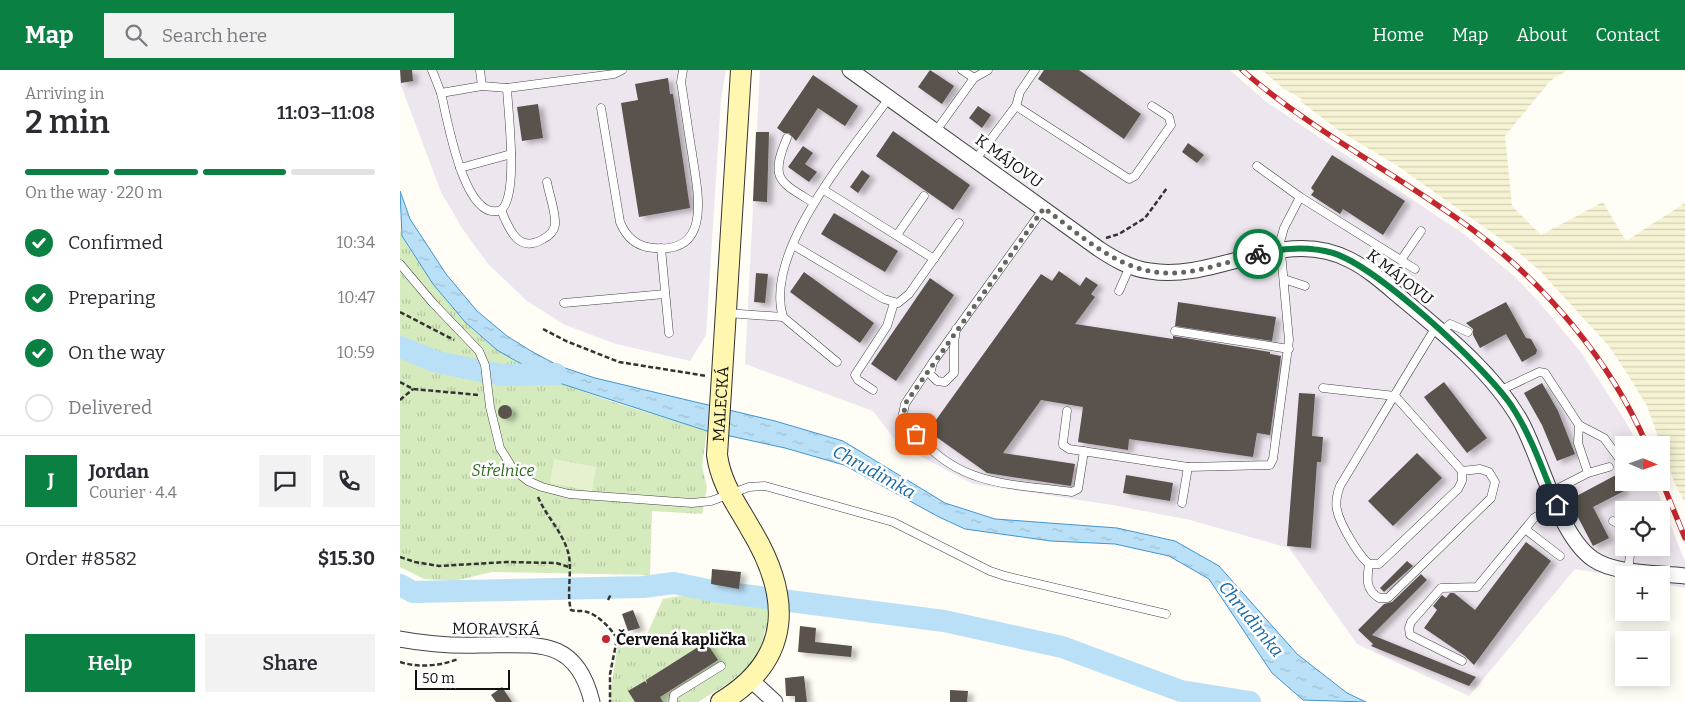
<!DOCTYPE html>
<meta charset="utf-8">
<style>
body{margin:0;font-family:Bitter,serif;background:#f2f2f3;color:#2b2b33;height:100vh;display:flex;flex-direction:column;font-size:19px;white-space:nowrap}
*{box-sizing:border-box;margin:0}
p{font-size:16px;color:#7c7c81}
.icon{flex:none;width:28px;height:28px;fill:none;stroke:currentColor;stroke-width:2;stroke-linecap:round;stroke-linejoin:round}
.map{position:relative;flex:1;overflow:hidden}
.details{display:flex;flex-direction:column;background:#fff;width:400px}
.details>*{flex:none}
.needle{width:32px;rotate:92deg}
.fabs{position:absolute;left:1215px;top:366px;display:grid;gap:10px}
.fabs a{display:grid;place-items:center;width:55px;height:55px;border-radius:0px;background:#fff;box-shadow:0 2px 12px #0003;font-size:25px}
.scale{position:absolute;left:15px;bottom:12px;width:95px;box-sizing:border-box;padding-left:5px;border:2px solid #111;border-top:0;font-size:14px;line-height:18px;white-space:nowrap;color:#111;-webkit-text-stroke:4px #fff;paint-order:stroke}
.pin{position:absolute;display:grid;place-items:center;width:42px;height:42px;color:#fff;margin:-21px;border-radius:10px;box-shadow:0 2px 8px #0006}
.courier{position:absolute;display:grid;place-items:center;width:50px;height:50px;margin:-25px;border:4px solid #0b8043;border-radius:50%;background:#fff;color:#222;box-shadow:0 1px 6px #0007}
.head em{font-style:normal;font-weight:600}
.head div{display:flex;flex-direction:column-reverse}
.head{display:flex;align-items:center;justify-content:space-between;height:85px;padding:0 25px}
h1{font-size:32px;font-weight:600;line-height:38px}
.bar{display:grid;grid-template-columns:repeat(4,1fr);gap:8px 5px;align-content:center;height:60px;padding:0 25px}
.bar i{height:6px;border-radius:4px;background:#e1e1e2}
.bar .current{background:#0b8043}
.bar p{grid-column:span 4}
.line{display:flex;align-items:center;gap:12px;padding:0 25px;border-top:1px solid #e1e1e2}
.line div{flex:1}
.round{display:grid;place-items:center;flex:none;width:52px;height:52px;border-radius:0px;background:#f2f2f3}
ol{padding:0 25px;list-style:none}
li{display:flex;align-items:center;gap:15px;height:55px}
li p{margin-inline-start:auto}
li .icon{padding:5px;border-radius:50%;background:#0b8043;color:#fff;stroke-width:4}
li:last-child{color:#7c7c81}
li i{width:28px;height:28px;border:2px solid #e1e1e2;border-radius:50%}
.button{display:flex;gap:10px;margin-top:auto;padding:10px 25px}
.button a{flex:1;height:58px;border-radius:0px;background:#0b8043;color:#fff;font-size:20px;font-weight:600;line-height:58px;text-align:center}
.button a+a{background:#f2f2f3;color:#2b2b33}
header{display:flex;align-items:center;gap:30px;box-sizing:border-box;height:70px;padding:0 25px;background:#0b8043;color:#fff}
header strong{font-size:24px}
nav{display:flex;gap:28px;margin-inline-start:auto;font-size:18px}
.search{width:350px;height:45px;background:#f2f2f3;display:flex;align-items:center;gap:12px;box-sizing:border-box;padding:0 18px;border-radius:0px;color:#7c7c81;font-size:19px}
main{display:flex;flex:1;min-height:0}
.map>svg:first-child{display:block}
.industrial{fill:#eee6ef;fill-rule:evenodd}
.farmland{fill:url(#farmland-rules)}
.grass{fill:url(#grass-tufts)}
.pitch{fill:#e6f2cf}
.water{fill:url(#water-ripples);stroke:#3f96cf}
.lines{fill:none;stroke-linecap:round;stroke-linejoin:round}
.river{stroke:#b9e0f7;stroke-width:22}
.building{fill:#5a524d;filter:url(#shadow)}
.lane-casing{stroke:#444;stroke-width:9}
.street-casing{stroke:#444;stroke-width:17}
.secondary-casing{stroke:#333;stroke-width:22}
.path{stroke:#333;stroke-width:2.5;stroke-dasharray:5 2.5;stroke-linecap:butt}
.lane{stroke:#fff;stroke-width:8}
.street{stroke:#fff;stroke-width:15}
.secondary{stroke:#fff6b0;stroke-width:20}
.rail-casing{stroke:#c4262e;stroke-width:5.5}
.rail{stroke:#fff;stroke-width:4;stroke-dasharray:11;stroke-linecap:butt}
.done{stroke:#646461;stroke-width:5;stroke-dasharray:0 9}
.route{stroke:#0b8043;stroke-width:6}
.poi-dot{fill:#c4262e;stroke:#fff;stroke-width:2}
.labels{text-anchor:middle;dominant-baseline:central;stroke-width:5;stroke-linejoin:round;paint-order:stroke}
.street-label{font-size:16px;fill:#111;stroke:#fff}
.park-label{font-size:16px;font-style:italic;fill:#2f6b1f;stroke:#fff}
.poi-label{font-size:16px;font-weight:bold;fill:#111;stroke:#fff;text-anchor:start}
.water-label{font-size:18px;font-style:italic;fill:#1768a6;stroke:#fff}
</style>
<header>
<strong>Map</strong>
<div class="search"><svg class="icon" aria-label="search" viewBox="0 0 24 24"><circle cx="10" cy="10" r="6"/><path d="M15 15l6 6"/></svg>Search here</div>
<nav><a>Home</a><a>Map</a><a>About</a><a>Contact</a></nav>
</header>
<main>
<section class="details">
<div class="head"><div><h1>2 min</h1><p>Arriving in</p></div><em>11:03–11:08</em></div>
<div class="bar"><i class="current"></i><i class="current"></i><i class="current"></i><i></i><p>On the way · 220 m</p></div>
<ol>
<li><svg class="icon" aria-label="check" viewBox="0 0 24 24"><path d="M5 12l5 5 9-10"/></svg>Confirmed<p>10:34</p></li>
<li><svg class="icon" aria-label="check" viewBox="0 0 24 24"><path d="M5 12l5 5 9-10"/></svg>Preparing<p>10:47</p></li>
<li><svg class="icon" aria-label="check" viewBox="0 0 24 24"><path d="M5 12l5 5 9-10"/></svg>On the way<p>10:59</p></li>
<li><i></i>Delivered</li>
</ol>
<div class="line" style="height:90px"><b class="round" style="background:#0b8043;color:#fff">J</b><div><b>Jordan</b><p>Courier · 4.4</p></div><a class="round"><svg class="icon" aria-label="chat" viewBox="0 0 24 24"><path d="M4 5h16v11H9l-5 4z"/></svg></a><a class="round"><svg class="icon" aria-label="phone" viewBox="0 0 24 24"><path d="M5 4h4l2 5-3 2q2 4 5 5l2-3 5 2v4C11 20 4 13 5 4z"/></svg></a></div>
<div class="line" style="height:65px"><div>Order #8582</div><b>$15.30</b></div>
<div class="button"><a>Help</a><a>Share</a></div>
</section>
<div class="map">
<svg width="1285" height="632" viewBox="0 0 1285 632">
<defs>
<pattern id="farmland-rules" width="6" height="5" patternUnits="userSpaceOnUse" patternTransform="scale(1.25)"><rect width="6" height="5" fill="#f6f3d4"/><path d="M0 2.5h6" fill="none" stroke="#d2cfb5"/></pattern>
<pattern id="grass-tufts" width="24" height="20" patternUnits="userSpaceOnUse" patternTransform="scale(1.25)"><rect width="24" height="20" fill="#d5ebbd"/><path d="M3 7l-1-3M5 7V3M7 7l1-3M15 17l-1-3M17 17v-4M19 17l1-3" fill="none" stroke="#b6c8a1"/></pattern>
<pattern id="water-ripples" width="26" height="14" patternUnits="userSpaceOnUse" patternTransform="scale(1.25)"><rect width="26" height="14" fill="#b9e0f7"/><path d="M2 4q2-2 4 0t4 0M15 11q2-2 4 0t4 0" fill="none" stroke="#9ebfd3"/></pattern>
<filter id="shadow"><feDropShadow dx="5.5" dy="3" stdDeviation="2.5" flood-color="#0004"/></filter>
</defs>
<rect width="100%" height="100%" fill="#fffdf5"/>
<g class="industrial">
<polygon points="0,0 326,0 321,29 306,265 290,291 216,274 165,255 127,231 88,194 62,158 41,122 0,13"/>
<path d="M360,0H830L865,31L1064,164L1115,207L1139,232L1180,281L1226,352L1238,375H1224V412L1254,413L1285,492V518L1261,514V505L1224,507L1175,499L1069,626L957,574L889,478L790,450L713,435L573,414L499,375L473,341L345,294ZM1224,440H1261V478H1224Z"/>
</g>
<polygon class="farmland" points="862,0 1168,0 1150,11 1105,66 1112,136 1141,165 1203,132 1226,171 1285,133 1285,433 1275,414 1247,336 1228,305 1209,276 1141,202 1115,179 996,95 941,62 900,31 902,29 884,19"/>
<g class="grass">
<path d="M0,160C5,175 17,189 26,202C44,231 70,260 98,280C154,319 242,340 307,361L302,396L307,417L302,444L252,441L250,505L92,502L54,511L24,509L0,497Z"/>
<polygon points="279,526 314,526 368,532 367,553 359,583 351,594 329,613 298,632 209,632 218,574 243,573 263,529"/>
</g>
<polygon class="pitch" points="154,389 196,397 192,421 150,413"/>
<polygon class="water" points="0,121 10,149 46,204 77,241 107,266 131,281 159,296 195,308 375,351 443,371 545,433 595,449 717,458 775,471 819,496 897,584 947,623 966,632 903,630 872,603 809,509 769,486 715,474 651,471 565,459 539,447 444,395 385,378 307,361 153,311 123,295 97,280 65,252 33,214 2,166"/>
<g class="lines">
<g class="river">
<polyline points="0,277 37,292 102,305 156,304"/>
<polyline points="0,515 13,522 243,517 274,513 313,521 544,551 662,577 781,621 850,632"/>
</g>
</g>
<g class="building">
<polygon points="0,0 12,0 13,11 1,13"/>
<polygon points="530,0 554,16 542,34 518,17"/>
<polygon points="644,0 679,0 741,44 724,69 638,9"/>
<polygon points="413,5 458,36 445,56 418,38 396,71 389,63 384,63 377,58"/>
<polygon points="268,8 270,24 273,24 290,138 239,147 221,33 238,30 235,14"/>
<polygon points="138,34 143,68 122,71 117,37"/>
<polygon points="578,36 591,45 582,58 569,48"/>
<polygon points="493,61 570,115 553,140 476,86"/>
<polygon points="356,62 369,62 367,132 353,131"/>
<polygon points="788,73 804,85 797,93 782,82"/>
<polygon points="403,76 413,83 405,94 417,102 409,112 388,97"/>
<polygon points="932,85 1005,131 983,165 943,139 940,144 911,125 914,121 911,118"/>
<polygon points="462,100 470,106 458,123 450,117"/>
<polygon points="434,143 498,181 485,202 421,164"/>
<polygon points="659,201 680,216 686,207 698,215 691,224 695,227 675,254 773,269 773,266 870,282 870,284 881,286 870,365 857,363 853,387 729,369 728,380 678,372 683,337 641,330 603,383 675,394 671,416 587,403 528,361 641,204 652,211"/>
<polygon points="404,202 474,253 460,273 390,222"/>
<polygon points="356,203 368,204 365,233 354,232"/>
<polygon points="530,208 554,225 496,311 471,294"/>
<polygon points="778,232 876,247 872,271 775,256"/>
<polygon points="1106,232 1126,268 1131,269 1137,280 1136,284 1122,292 1106,264 1080,278 1073,265 1073,259 1066,253"/>
<polygon points="1044,312 1087,368 1067,383 1024,327"/>
<polygon points="1142,313 1158,341 1175,384 1157,391 1142,355 1124,323"/>
<polygon points="899,323 915,324 912,366 923,367 921,392 917,392 911,478 887,476"/>
<circle cx="105" cy="342" r="7"/>
<polygon points="1017,383 1042,408 993,456 968,431"/>
<polygon points="726,405 773,413 770,431 723,423"/>
<polygon points="1216,405 1224,421 1193,437 1209,468 1193,476 1169,430"/>
<polygon points="1126,472 1151,491 1074,595 1065,586 1024,558 1037,540 1033,536 1042,525 1046,528 1050,523 1054,523 1075,540"/>
<polygon points="1007,491 1013,496 984,522 980,518"/>
<polygon points="312,499 341,502 339,519 311,514"/>
<polygon points="1021,504 1027,510 972,565 1076,607 1069,616 971,576 973,574 958,560 984,534 992,532"/>
<polygon points="233,540 240,558 228,561 222,544"/>
<polygon points="400,556 416,558 415,572 452,576 451,587 398,582"/>
<polygon points="306,572 318,590 260,627 263,632 235,632 228,621 245,611 247,614 246,610"/>
<polygon points="404,606 407,632 395,632 395,626 386,626 385,608"/>
<polygon points="102,617 112,632 96,632 91,625"/>
<polygon points="550,620 568,621 567,632 550,632"/>
</g>
<g class="lines">
<g class="lane-casing">
<g id="lane">
<polyline points="32,0 41,23 82,16 107,18"/>
<polyline points="80,0 82,16"/>
<polyline points="562,0 574,8"/>
<path d="M41,23C47,47 64,154 101,140"/>
<polyline points="616,36 729,109 735,106 771,55 769,47 752,36"/>
<path d="M201,38L220,152C226,167 237,177 254,178C314,184 297,120 292,83C288,60 285,36 281,12L283,0"/>
<polyline points="536,61 574,8 588,0"/>
<path d="M387,68C369,110 380,112 414,133"/>
<polyline points="576,89 616,36 620,22 635,0"/>
<polyline points="857,96 900,127"/>
<polyline points="60,98 111,84"/>
<path d="M147,112C149,125 156,141 155,155C154,161 149,166 143,169C118,184 109,159 101,140C119,126 108,42 107,18L214,4L222,0"/>
<polyline points="424,120 534,189"/>
<polyline points="497,165 524,126"/>
<polyline points="393,175 484,229 498,233 509,224 559,153"/>
<polyline points="261,178 269,263"/>
<polyline points="1001,190 1021,161"/>
<polyline points="0,194 32,232 79,281 85,295 90,337 100,378 113,399 128,411 142,417 169,424 292,433 311,431 349,417 365,416 493,452 590,501 605,506 766,544"/>
<polyline points="884,209 905,216"/>
<polyline points="719,221 730,196"/>
<polyline points="164,233 265,224"/>
<path d="M327,243L383,247C363,181 452,80 489,28"/>
<polyline points="383,247 437,292"/>
<polyline points="556,259 554,273 554,303 545,312 537,311 530,304 533,292 644,138"/>
<polyline points="775,261 889,279"/>
<polyline points="1041,262 1050,254 1068,262"/>
<path d="M533,292L505,334L503,344C508,355 516,364 524,372C565,417 616,414 672,422L678,419L684,381"/>
<path d="M923,318L995,326L1062,401V411L1058,419L979,494H969C958,485 940,454 937,440C935,431 937,424 940,416C972,363 1003,310 1036,257"/>
<polyline points="473,320 458,310 455,305 487,256 494,233"/>
<polyline points="1099,321 1139,302 1145,303 1179,355 1178,373 1188,403 1151,422"/>
<polyline points="667,341 663,372 663,375 669,379 788,397 870,395 873,389 889,270 880,172 884,158 900,127 1015,199"/>
<polyline points="1179,355 1204,368 1224,395"/>
<polyline points="1188,403 1209,397"/>
<polyline points="782,433 788,397"/>
<polyline points="1213,451 1224,456"/>
<polyline points="1125,459 1160,486"/>
<path d="M969,494C967,509 965,519 979,528H988L1091,428L1095,412L1089,402L1080,399L1062,401"/>
<polyline points="1228,500 1231,478"/>
<polyline points="1062,591 1010,565 1009,558 1011,552 1041,518 1077,517 1134,448 1157,435"/>
<polyline points="273,632 274,625 321,596"/>
</g>
</g>
<g class="street-casing">
<g id="street">
<path d="M450,0L699,179C714,189 731,199 750,201C817,212 884,155 950,190C970,200 987,216 1005,231C1046,265 1093,303 1120,350C1141,387 1158,465 1193,489C1214,504 1259,503 1285,506"/>
<path d="M0,569C27,574 53,576 80,575C136,575 176,566 192,632"/>
<polyline points="351,610 375,632"/>
</g>
</g>
<g class="secondary-casing">
<g id="secondary">
<path id="s1" d="M321,632C394,588 391,525 350,458C336,433 321,414 317,385L341,0"/>
</g>
</g>
<g class="path">
<polyline points="706,168 719,164 745,148 767,118"/>
<polyline points="0,242 54,270"/>
<polyline points="143,259 166,271 219,292 307,306"/>
<polyline points="0,312 13,319 79,325"/>
<polyline points="0,330 13,319"/>
<path d="M138,427C146,446 162,461 168,482C173,500 166,522 171,540C176,542 182,540 187,542C198,545 212,559 217,569L210,604V632"/>
<polyline points="0,487 15,492 39,496 107,492 156,493 169,497"/>
<polyline points="208,530 211,524"/>
<path d="M0,592C19,598 40,596 58,589"/>
</g>
<use href="#lane" class="lane"/>
<use href="#street" class="street"/>
<use href="#secondary" class="secondary"/>
<g class="rail-casing">
<g id="rail">
<path d="M842,0C912,61 995,103 1069,157C1144,212 1210,290 1247,375"/>
<polyline points="1261,409 1285,468"/>
</g>
</g>
<use href="#rail" class="rail"/>
</g>
<g class="lines">
<path class="done" d="M516,364L504,344L505,334L644,138C683,167 723,206 776,203C803,201 831,191 858,184"/>
<path class="route" d="M858,184C882,178 909,176 933,183C977,196 1084,296 1111,335C1131,365 1143,401 1157,435"/>
</g>
<circle class="poi-dot" cx="206" cy="569" r="5"/>
<g class="labels">
<g class="street-label">
<text transform="translate(609 91) rotate(36)">K MÁJOVU</text>
<text transform="translate(1000 207) rotate(38)">K MÁJOVU</text>
<text stroke="none"><textPath href="#s1" startOffset="334">MALECKÁ</textPath></text>
<text transform="translate(96 559) rotate(1)">MORAVSKÁ</text>
</g>
<g class="park-label">
<text x="103" y="400">Střelnice</text>
</g>
<g class="poi-label">
<text x="216" y="569">Červená kaplička</text>
</g>
<g class="water-label">
<text transform="translate(474 402) rotate(29)">Chrudimka</text>
<text transform="translate(851 549) rotate(51)">Chrudimka</text>
</g>
</g>
</svg>
<div class="fabs">
<a><svg class="needle" viewBox="-14 -14 28 28"><path d="M0-13l5 13h-10z" fill="#e53935"/><path d="M0 13l5-13h-10z" fill="#7c7c81"/></svg></a>
<a><svg class="icon" aria-label="locate" viewBox="0 0 24 24"><circle cx="12" cy="12" r="6"/><path d="M12 2v4M12 18v4M2 12h4M18 12h4"/></svg></a>
<a>+</a>
<a>−</a>
</div>
<div class="scale">50 m</div>
<div class="pin" style="left:516px;top:364px;background:#ea580c"><svg class="icon" aria-label="bag" viewBox="0 0 24 24"><path d="M5 8h14l-1 12H6zM9 8a3 3 0 0 1 6 0"/></svg></div>
<div class="pin" style="left:1157px;top:435px;background:#1f2937"><svg class="icon" aria-label="home" viewBox="0 0 24 24"><path d="M3 11l9-7 9 7M6 9v11h12V9"/></svg></div>
<div class="courier" style="left:858px;top:184px"><svg class="icon" aria-label="bike" viewBox="0 0 24 24"><circle cx="6" cy="16" r="4"/><circle cx="18" cy="16" r="4"/><path d="M6 16l4-8h5l3 8M10 8l3 8H6M13 5h3"/></svg></div>
</div>
</main>
